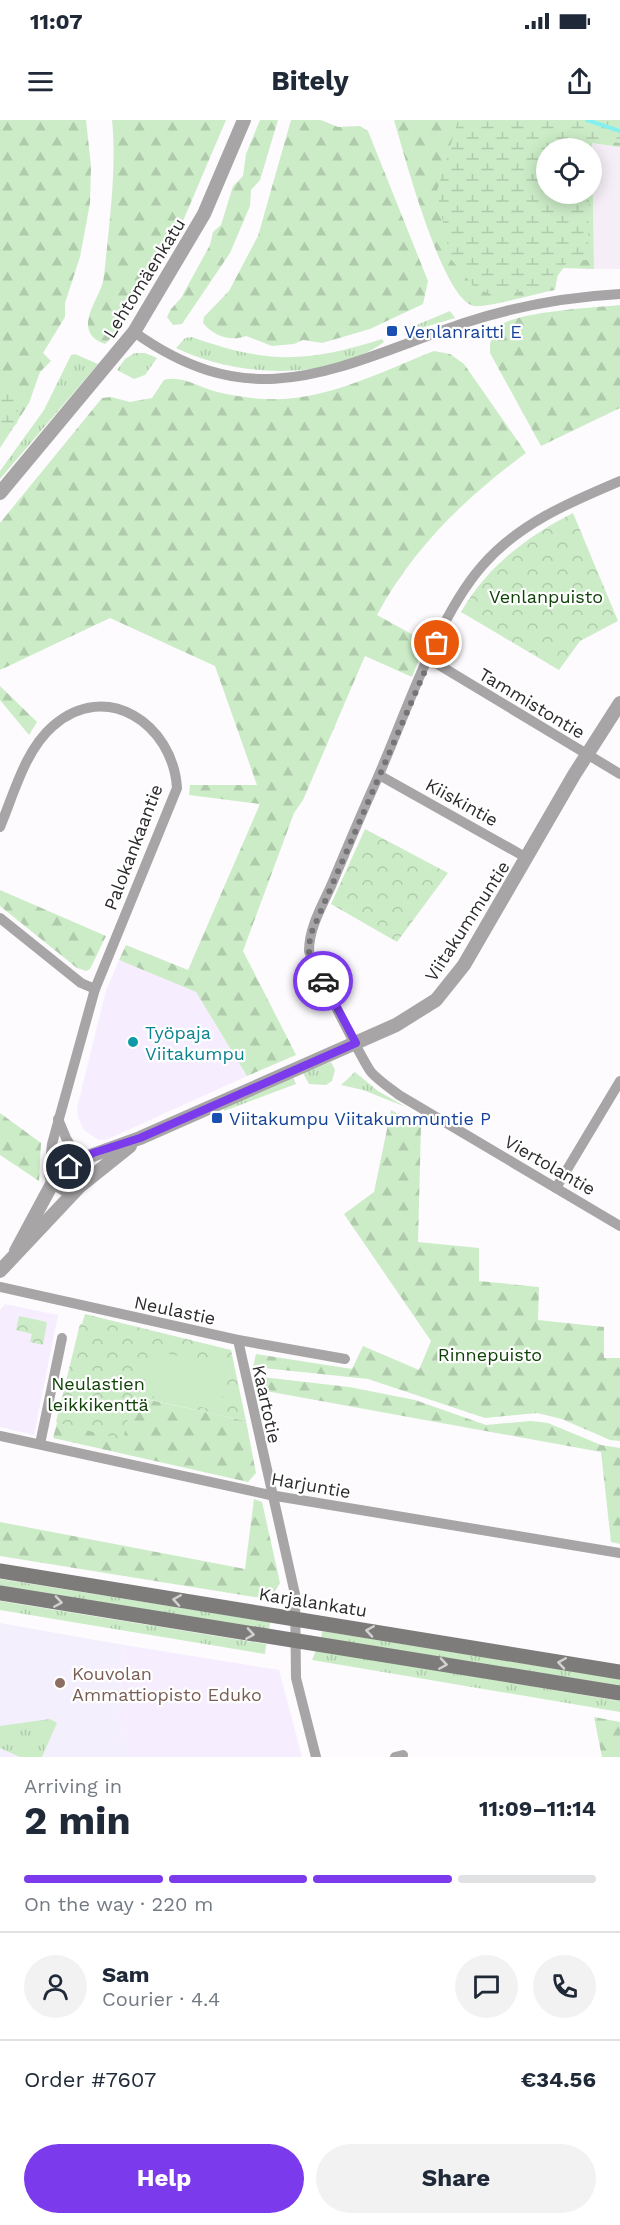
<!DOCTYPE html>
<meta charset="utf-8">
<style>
body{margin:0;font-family:"Work Sans",sans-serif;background:#f2f2f3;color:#1f2937;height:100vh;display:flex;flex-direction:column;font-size:22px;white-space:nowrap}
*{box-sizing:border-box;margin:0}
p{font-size:20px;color:#747a83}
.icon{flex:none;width:33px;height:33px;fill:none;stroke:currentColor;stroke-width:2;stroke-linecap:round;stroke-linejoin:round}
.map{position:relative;height:1637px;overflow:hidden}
.details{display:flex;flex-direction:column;background:#fff;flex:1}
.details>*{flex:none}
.fabs{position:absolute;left:536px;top:18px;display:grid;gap:12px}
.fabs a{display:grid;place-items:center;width:66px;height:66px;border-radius:50%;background:#fff;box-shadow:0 3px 15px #0003;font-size:30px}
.pin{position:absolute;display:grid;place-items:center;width:51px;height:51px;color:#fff;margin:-26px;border:3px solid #fff;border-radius:50%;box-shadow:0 2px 6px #0007}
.courier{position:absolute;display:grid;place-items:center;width:60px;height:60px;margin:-30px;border:4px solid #7c3aed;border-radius:50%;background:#fff;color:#222;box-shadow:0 2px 8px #0007}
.headline em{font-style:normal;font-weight:700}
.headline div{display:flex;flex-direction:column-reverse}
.headline{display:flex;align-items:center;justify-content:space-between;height:102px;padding:0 24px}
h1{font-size:39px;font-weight:700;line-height:45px}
.bar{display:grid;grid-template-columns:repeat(4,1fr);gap:9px 6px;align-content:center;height:72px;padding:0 24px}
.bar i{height:8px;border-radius:4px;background:#e0e1e3}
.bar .active{background:#7c3aed}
.bar p{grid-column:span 4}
.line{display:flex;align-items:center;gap:15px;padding:0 24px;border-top:2px solid #e0e1e3}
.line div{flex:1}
.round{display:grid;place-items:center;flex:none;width:63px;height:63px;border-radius:32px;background:#f2f2f3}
.button{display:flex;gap:12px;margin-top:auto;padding:12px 24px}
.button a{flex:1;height:69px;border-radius:36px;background:#7c3aed;color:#fff;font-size:24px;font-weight:700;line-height:69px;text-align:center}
.button a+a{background:#f2f2f3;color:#1f2937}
.status{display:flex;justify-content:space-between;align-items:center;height:42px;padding:0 30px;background:#fff;direction:ltr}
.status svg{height:16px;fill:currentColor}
header{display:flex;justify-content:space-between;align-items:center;height:78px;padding:0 24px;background:#fff;font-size:27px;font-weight:700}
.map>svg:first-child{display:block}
.commercial{fill:#f6eeff}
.built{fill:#f5eef7}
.education{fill:#f4effc}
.grass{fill:url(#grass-tufts)}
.forest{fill:url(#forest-firs);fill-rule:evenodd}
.wetland{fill:url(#wetland-marsh)}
.park{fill:url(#park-crowns)}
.pitch{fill:#ccecc7}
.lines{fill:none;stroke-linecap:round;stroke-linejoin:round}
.stream{stroke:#86f0f0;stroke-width:4}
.minor{stroke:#a7a5a5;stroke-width:10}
.tertiary{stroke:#a7a5a5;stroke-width:14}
.secondary{stroke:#7e7c7b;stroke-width:15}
.oneway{stroke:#d2d1d1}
.done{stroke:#757476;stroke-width:6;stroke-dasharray:0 10.8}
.route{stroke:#7c3aed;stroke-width:8}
.transit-dot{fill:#1a4fb4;stroke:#fff;stroke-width:2}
.culture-dot{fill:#0f9aa8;stroke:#fff;stroke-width:2}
.education-dot{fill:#8d6e63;stroke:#fff;stroke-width:2}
.labels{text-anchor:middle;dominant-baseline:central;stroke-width:4.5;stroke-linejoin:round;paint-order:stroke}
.street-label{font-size:18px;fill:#2c2b2c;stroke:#fff}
.transit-label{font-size:18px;fill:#164399;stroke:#fff;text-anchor:start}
.park-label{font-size:18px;fill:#0e4206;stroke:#fff}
.culture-label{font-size:18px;fill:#0d838f;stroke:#fff;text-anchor:start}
.education-label{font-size:18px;fill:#785e54;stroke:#fff;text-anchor:start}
</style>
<div class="status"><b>11:07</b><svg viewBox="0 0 49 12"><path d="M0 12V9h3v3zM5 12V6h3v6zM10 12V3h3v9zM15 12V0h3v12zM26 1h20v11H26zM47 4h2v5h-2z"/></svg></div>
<header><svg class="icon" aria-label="menu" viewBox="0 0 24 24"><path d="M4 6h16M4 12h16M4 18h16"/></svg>Bitely<svg class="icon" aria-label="share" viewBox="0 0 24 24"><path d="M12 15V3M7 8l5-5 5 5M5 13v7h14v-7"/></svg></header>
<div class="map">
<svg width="620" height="1637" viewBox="0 0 620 1637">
<defs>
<pattern id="grass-tufts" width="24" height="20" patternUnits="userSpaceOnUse" patternTransform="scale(1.5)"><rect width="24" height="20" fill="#ccecc7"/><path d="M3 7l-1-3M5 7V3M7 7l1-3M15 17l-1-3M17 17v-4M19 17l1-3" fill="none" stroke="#afcbab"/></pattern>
<pattern id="forest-firs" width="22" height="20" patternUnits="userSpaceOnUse" patternTransform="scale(1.5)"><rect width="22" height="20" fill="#ccecc7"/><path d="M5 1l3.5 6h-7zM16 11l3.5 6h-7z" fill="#afcbab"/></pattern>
<pattern id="wetland-marsh" width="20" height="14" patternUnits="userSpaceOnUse" patternTransform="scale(1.5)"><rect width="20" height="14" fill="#ccecc7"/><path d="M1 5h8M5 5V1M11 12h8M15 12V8" fill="none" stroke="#afcbab"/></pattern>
<pattern id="park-crowns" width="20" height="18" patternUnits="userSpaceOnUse" patternTransform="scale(1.5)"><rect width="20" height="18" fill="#ccecc7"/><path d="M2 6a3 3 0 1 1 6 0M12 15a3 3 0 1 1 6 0" fill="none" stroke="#afcbab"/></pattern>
</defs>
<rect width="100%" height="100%" fill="#fdfbfe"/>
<g class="commercial">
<polygon points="119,840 196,872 247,956 108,1019 99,1020 84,1010 78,998 77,988 106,871"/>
<polygon points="5,1184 58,1195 34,1315 0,1307 0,1190"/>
<polygon points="124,1525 279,1550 302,1637 131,1637 117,1601"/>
</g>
<polygon class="built" points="592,23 620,27 620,149 594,149"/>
<polygon class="education" points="0,1503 124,1525 117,1601 131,1637 0,1637"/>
<g class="grass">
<polygon points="450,191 455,198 408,212 407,209"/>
<path d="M192,217C267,244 307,243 382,219L384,222C329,262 235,257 176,228L185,218Z"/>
<polygon points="135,233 145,233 157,238 145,255 134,259 117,250 125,239"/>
<polygon points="75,234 98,244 0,359 0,351 44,290 71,235"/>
<polygon points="331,942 335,950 332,961 326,965 309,964 303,953"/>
<polygon points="355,952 378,971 406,987 363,970 341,965"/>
<polygon points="293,957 296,964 224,991 223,987"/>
<polygon points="0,1459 270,1502 269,1510 0,1466"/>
<polygon points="0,1481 266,1524 265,1534 0,1490"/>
<polygon points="322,1511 620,1559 620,1566 321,1519"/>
<polygon points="316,1530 620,1581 620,1592 312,1540"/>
<polygon points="50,1599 57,1603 42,1637 20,1637 0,1628 0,1606"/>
</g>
<g class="forest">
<polygon points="0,0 86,0 91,46 90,83 80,137 65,183 65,197 43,233 51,241 40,252 29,283 0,328"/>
<path d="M112,0H226L180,108L141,158L115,214L105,224C96,221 88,215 88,205C88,188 102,173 104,156C109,107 117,48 112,0Z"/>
<polygon points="260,0 278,0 260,60 251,70 250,86 230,133 182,204 173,205 167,197 171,189 181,178 210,125 213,112 221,105 233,66 243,56 246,34"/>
<path d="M291,0H321L338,7L360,6L368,11L428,161L423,184L370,209L322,223L303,220L294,224L272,226L246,216C230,222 214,216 203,203L204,197L229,171L258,116Z"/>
<path d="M394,0H620V27L592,23L594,149L559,148L555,170C538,173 487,188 474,186C442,180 404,33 394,0ZM546,28H591V74H546Z"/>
<path d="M620,185V288L541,326L490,233C490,224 490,213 497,207C518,191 592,188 620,185Z"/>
<path d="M434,231L450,234L464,244L526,333C465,378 413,428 377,495L426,522L412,557L365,536L303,680L294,693L243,831L296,935L247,956L196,872L119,840L126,825L188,850L260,684L189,675L190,665H257L215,546L110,498L0,550V403L102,278L111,277L130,282L152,278L164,260C182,255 200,268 217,272C231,275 248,278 263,279C323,283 380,252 434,231Z"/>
<polygon points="0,566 37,602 29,615 0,580"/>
<polygon points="0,770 106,816 90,849 86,851 77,848 0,786"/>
<polygon points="391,990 421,1006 418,1122 479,1128 479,1161 539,1167 538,1200 604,1207 604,1238 620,1238 620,1321 610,1320 562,1299 537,1293 485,1298 368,1259 253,1247 256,1234 352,1249 363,1226 419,1250 431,1221 344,1094 374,1072"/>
<polygon points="0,993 41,1023 39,1061 0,1035"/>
<polygon points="262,1257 349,1267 415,1280 486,1305 531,1301 548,1303 601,1325 620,1328 620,1424 611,1422 601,1332 255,1269"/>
<polygon points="68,1262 246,1301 256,1353 248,1362 53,1318"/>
<polygon points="254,1379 262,1382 280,1463 274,1473 261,1478 0,1436 0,1402 245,1449"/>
<polygon points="594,1597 620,1602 620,1637 602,1637"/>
</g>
<g class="wetland">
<polygon points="458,0 620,0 620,23 590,19 589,28 546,28 546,74 589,74 588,140 568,141 552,164 498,177 475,168 450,138 437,71"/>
<polygon points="0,266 19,278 17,303 0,321"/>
</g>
<g class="park">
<path d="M573,393L618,501L580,521L559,550L461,492C488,446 526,417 573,393Z"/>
<polygon points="365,709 448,753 397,822 331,784"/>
<polygon points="85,1194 231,1230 246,1301 133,1276 123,1320 56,1302 80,1204 82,1204"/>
<polygon points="19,1196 47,1202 43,1225 30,1222 32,1214 16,1210"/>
</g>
<polygon class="pitch" points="151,1230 229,1247 219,1291 142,1274"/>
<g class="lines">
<polyline class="stream" points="587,0 620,11"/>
<g class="minor">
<path d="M134,212C257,300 340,245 464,203C516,186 566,177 620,174"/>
<path d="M620,361C570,382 518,404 482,446C435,500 404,600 374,666C359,699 345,733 331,766C322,786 309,808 309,831C310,838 364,943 371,952C379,961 390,968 399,975L620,1106"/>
<polyline points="429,539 620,654"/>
<polyline points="379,655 527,738"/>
<path d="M0,707C14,674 25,630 53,606C106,559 173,604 177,668L95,869L52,1024L49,1055L52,1064L64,1071H76"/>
<polyline points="0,798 81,863 95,869"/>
<polyline points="58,999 66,1018 79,1040 80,1066"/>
<polyline points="556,1068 620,961"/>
<polyline points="0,1167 238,1220 345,1239"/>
<polyline points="238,1220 295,1474 296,1558 316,1637"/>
<polyline points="0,1316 270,1375 620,1433"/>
<polyline points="40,1324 62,1218"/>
<polyline points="395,1637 403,1635"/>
</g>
<g class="tertiary">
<polyline points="0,373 134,212 204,94 244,0"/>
<polyline points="16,1131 52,1064 79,1040 140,1018 396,905 436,880 464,845 574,655 620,583"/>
<polyline points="0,1151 80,1066 130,1026"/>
</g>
<g class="secondary">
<polyline points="0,1451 620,1552"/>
<polyline points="0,1473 620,1573"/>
</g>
</g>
<defs><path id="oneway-chevron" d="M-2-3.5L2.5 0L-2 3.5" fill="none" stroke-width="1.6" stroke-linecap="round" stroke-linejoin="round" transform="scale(1.5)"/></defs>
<g class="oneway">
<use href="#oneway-chevron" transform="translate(177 1480) rotate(-171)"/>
<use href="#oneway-chevron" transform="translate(58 1482) rotate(9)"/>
<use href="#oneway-chevron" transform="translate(370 1511) rotate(-171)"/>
<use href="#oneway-chevron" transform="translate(250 1514) rotate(9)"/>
<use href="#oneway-chevron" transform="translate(562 1543) rotate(-171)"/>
<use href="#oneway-chevron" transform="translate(443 1544) rotate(9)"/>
</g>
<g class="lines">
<polyline class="done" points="323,861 309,833 310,816 437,523"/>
<polyline class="route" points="69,1047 93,1033 140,1018 356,923 323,861"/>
</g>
<g class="transit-dot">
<rect x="386" y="205" width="12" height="12" rx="3"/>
<rect x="211" y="992" width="12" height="12" rx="3"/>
</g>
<circle class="culture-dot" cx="133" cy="922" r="6"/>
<circle class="education-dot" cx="60" cy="1563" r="6"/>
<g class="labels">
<g class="street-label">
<text transform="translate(144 158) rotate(-58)">Lehtomäenkatu</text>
<text transform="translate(532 583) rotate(31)">Tammistontie</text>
<text transform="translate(462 682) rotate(29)">Kiiskintie</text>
<text transform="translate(133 727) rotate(-69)">Palokankaantie</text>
<text transform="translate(467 801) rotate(-57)">Viitakummuntie</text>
<text transform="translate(550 1045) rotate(30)">Viertolantie</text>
<text transform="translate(175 1190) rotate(12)">Neulastie</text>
<text transform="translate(267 1284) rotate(78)">Kaartotie</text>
<text transform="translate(311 1365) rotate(10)">Harjuntie</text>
<text transform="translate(313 1482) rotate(9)">Karjalankatu</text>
</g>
<g class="transit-label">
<text x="404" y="211">Venlanraitti E</text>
<text x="229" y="998">Viitakumpu Viitakummuntie P</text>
</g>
<g class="park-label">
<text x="546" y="476">Venlanpuisto</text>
<text x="490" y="1234">Rinnepuisto</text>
<text x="98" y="1263">Neulastien<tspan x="98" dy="21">leikkikenttä</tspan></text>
</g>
<g class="culture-label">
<text x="145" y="912">Työpaja<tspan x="145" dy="21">Viitakumpu</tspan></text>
</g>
<g class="education-label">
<text x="72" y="1553">Kouvolan<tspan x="72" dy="21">Ammattiopisto Eduko</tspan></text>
</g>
</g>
</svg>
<div class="fabs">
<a><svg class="icon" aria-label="locate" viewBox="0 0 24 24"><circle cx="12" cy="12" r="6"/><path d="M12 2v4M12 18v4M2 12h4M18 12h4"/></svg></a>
</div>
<div class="pin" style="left:437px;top:523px;background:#ea580c"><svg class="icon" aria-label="bag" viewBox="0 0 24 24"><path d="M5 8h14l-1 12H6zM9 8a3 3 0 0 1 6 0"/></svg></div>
<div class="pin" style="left:69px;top:1047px;background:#1f2937"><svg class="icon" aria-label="home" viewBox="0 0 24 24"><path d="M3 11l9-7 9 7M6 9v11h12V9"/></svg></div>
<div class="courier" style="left:323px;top:861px"><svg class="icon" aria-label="car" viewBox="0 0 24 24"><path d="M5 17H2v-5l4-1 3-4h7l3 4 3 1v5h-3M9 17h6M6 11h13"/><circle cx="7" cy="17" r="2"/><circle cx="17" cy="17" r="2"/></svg></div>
</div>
<section class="details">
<div class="headline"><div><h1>2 min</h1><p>Arriving in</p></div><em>11:09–11:14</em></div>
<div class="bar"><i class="active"></i><i class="active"></i><i class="active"></i><i></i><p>On the way · 220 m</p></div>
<div class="line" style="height:108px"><a class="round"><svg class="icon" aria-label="person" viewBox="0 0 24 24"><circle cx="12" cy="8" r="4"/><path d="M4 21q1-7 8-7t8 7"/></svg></a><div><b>Sam</b><p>Courier · 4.4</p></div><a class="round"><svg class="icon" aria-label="chat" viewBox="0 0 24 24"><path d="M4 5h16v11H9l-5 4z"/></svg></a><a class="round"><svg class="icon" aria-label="phone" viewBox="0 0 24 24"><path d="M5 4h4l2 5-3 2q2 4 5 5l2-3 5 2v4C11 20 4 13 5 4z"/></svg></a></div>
<div class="line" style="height:78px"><div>Order #7607</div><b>€34.56</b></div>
<div class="button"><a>Help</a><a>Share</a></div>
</section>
